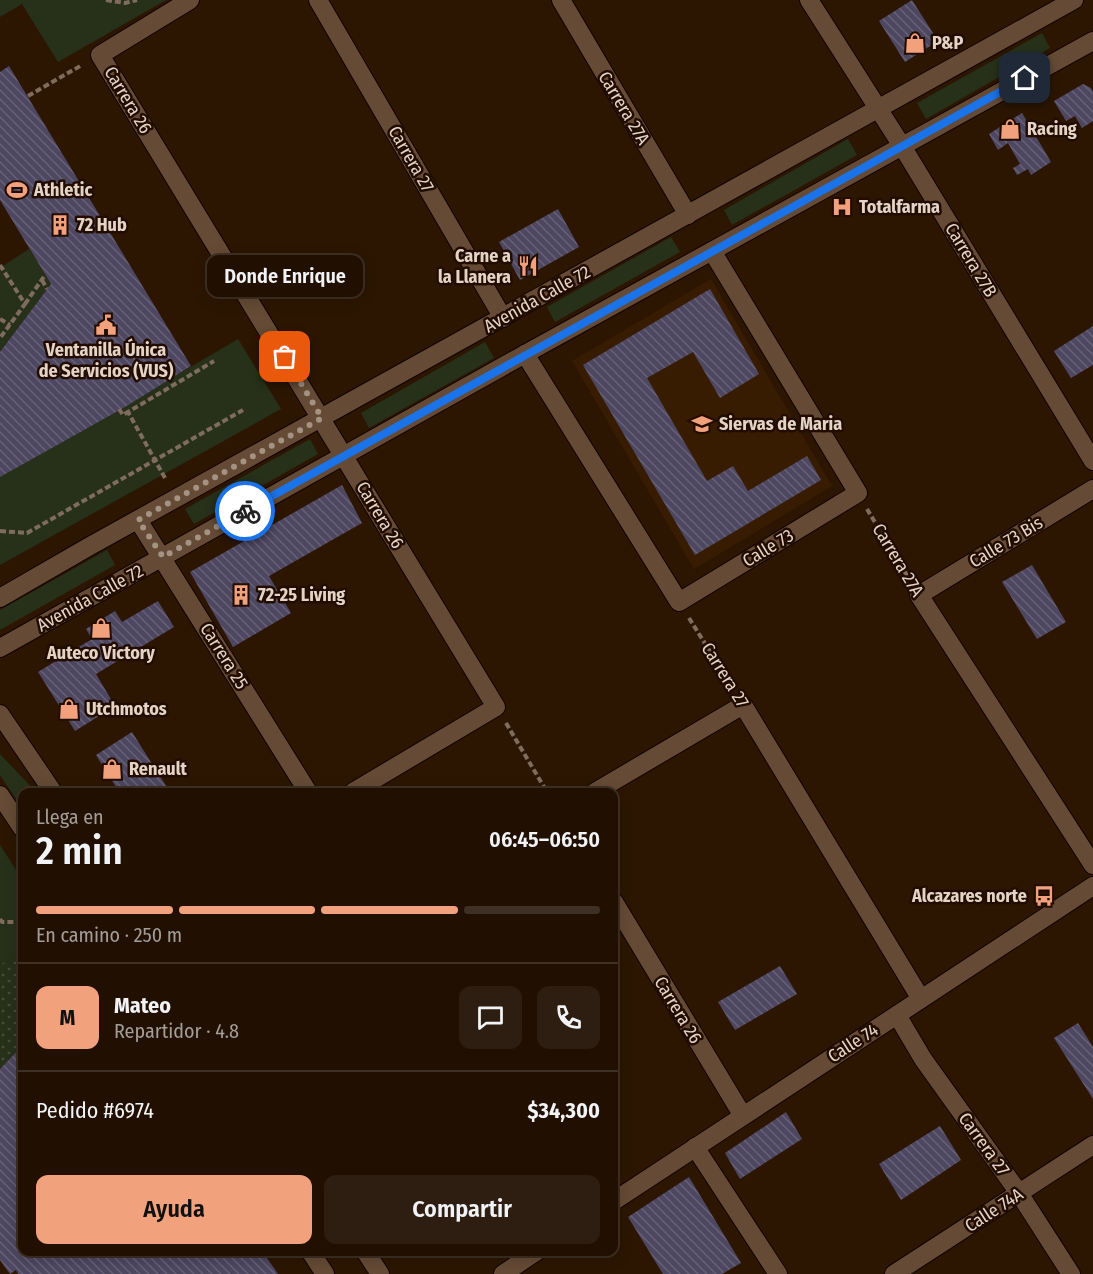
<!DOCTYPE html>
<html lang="es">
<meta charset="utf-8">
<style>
body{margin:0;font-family:"Fira Sans Condensed",sans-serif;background:#2d1e11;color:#f1f3f6;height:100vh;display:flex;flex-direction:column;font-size:22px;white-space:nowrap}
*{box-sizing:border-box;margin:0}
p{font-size:20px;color:#a29d99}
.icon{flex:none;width:33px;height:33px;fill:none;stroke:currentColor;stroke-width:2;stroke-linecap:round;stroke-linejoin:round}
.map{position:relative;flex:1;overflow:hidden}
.drawer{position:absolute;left:18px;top:788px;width:600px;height:468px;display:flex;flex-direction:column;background:#211002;border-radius:12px;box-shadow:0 3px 15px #0003,0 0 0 2px #3e3024}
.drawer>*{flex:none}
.pin{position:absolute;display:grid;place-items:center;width:51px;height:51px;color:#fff;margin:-26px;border-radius:12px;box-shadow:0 3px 9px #0006}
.courier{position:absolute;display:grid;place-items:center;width:60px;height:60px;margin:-30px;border:4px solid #1a73e8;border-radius:50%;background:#fff;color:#222;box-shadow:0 2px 8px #0007}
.bubble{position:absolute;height:42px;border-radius:12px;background:#211002;box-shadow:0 3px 15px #0003,0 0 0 2px #3e3024;font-size:20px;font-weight:600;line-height:42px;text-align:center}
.headline em{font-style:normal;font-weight:600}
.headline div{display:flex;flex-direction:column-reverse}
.headline{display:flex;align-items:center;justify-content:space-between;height:102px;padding:0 18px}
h1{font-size:39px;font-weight:600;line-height:45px}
.bar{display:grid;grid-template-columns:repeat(4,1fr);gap:9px 6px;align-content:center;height:72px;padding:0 18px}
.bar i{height:8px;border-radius:4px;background:#3e3024}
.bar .current{background:#f1a17c}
.bar p{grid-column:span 4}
.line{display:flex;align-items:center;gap:15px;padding:0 18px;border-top:2px solid #3e3024}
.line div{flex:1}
.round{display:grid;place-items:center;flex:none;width:63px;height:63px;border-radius:12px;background:#2d1e11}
.cta{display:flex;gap:12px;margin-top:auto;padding:12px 18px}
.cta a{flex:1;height:69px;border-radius:12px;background:#f1a17c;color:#111;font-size:24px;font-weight:600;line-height:69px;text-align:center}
.cta a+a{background:#2d1e11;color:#f1f3f6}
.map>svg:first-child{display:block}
.built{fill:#371c01}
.green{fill:#27311a}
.garden{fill:url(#garden-dots)}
.building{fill:url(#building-back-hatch)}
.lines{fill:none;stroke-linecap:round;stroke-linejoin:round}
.street-casing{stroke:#130200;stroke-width:20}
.secondary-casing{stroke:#130200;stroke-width:20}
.path{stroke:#7f6c5c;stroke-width:4;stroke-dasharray:6 3;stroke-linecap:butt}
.street{stroke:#654b35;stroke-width:18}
.secondary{stroke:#654b35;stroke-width:18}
.done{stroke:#a49283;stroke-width:6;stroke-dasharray:0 10.8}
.route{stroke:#1a73e8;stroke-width:8}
.labels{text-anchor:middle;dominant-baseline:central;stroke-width:5;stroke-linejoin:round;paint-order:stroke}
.poi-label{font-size:18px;font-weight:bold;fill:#e4d4c8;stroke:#220c00;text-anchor:start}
.street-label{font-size:18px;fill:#e4d4c8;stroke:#220c00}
</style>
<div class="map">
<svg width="1093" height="1274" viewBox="0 0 1093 1274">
<defs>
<pattern id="garden-dots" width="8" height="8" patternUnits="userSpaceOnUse" patternTransform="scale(1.5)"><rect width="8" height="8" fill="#27311a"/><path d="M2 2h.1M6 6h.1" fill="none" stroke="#464e3a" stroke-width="1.8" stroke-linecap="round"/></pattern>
<pattern id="building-back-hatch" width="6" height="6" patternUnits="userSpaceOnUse" patternTransform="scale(1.5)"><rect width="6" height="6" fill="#4d4761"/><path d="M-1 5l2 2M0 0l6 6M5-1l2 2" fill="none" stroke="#666176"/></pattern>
</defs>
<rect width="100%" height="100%" fill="#2c1602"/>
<polygon class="built" points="711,279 832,486 694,569 572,361"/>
<g class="green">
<polygon points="0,0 166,0 58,62 22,4 0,17"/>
<polygon points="1042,33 1050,48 926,119 917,103"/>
<polygon points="848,139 857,155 732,225 724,210"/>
<polygon points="671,237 680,252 555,322 547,307"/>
<polygon points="29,249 51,284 0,352 0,268"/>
<polygon points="238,339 281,409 0,565 0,477 119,409"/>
<polygon points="485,342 494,358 369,428 361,413"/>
<polygon points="310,439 318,454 194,524 185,509"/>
<polygon points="107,550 115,565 0,630 0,610"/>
<polygon points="0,754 36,792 22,792 22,808 0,775"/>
<polygon points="0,845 22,879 22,950 0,965"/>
</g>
<polygon class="garden" points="22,950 22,1046 0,1069 0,965"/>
<g class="building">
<polygon points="912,0 938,41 905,62 879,21"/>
<polygon points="9,66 191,366 125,407 0,477 0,352 51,284 0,200 0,72"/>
<polygon points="1083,84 1091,88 1093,92 1093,121 1082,128 1075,116 1066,121 1054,101"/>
<polygon points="1022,113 1051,162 1031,175 1028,169 1017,175 1013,168 1020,164 1008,143 998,150 989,134"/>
<polygon points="558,209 579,247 520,280 499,242"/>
<polygon points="710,289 759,374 720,398 693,352 647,378 707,481 733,466 748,491 807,456 821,480 695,555 583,365"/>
<polygon points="1093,326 1093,365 1071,378 1054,351"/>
<polygon points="342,485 362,523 269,576 291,613 233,647 190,572"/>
<polygon points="1032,565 1066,622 1037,639 1002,582"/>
<polygon points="158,601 174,627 96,674 115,706 75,731 38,672 92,639 86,629 115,611 122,622"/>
<polygon points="132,732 149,759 170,792 119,792 96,755"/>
<polygon points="780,966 797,994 735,1030 718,1002"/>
<polygon points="1078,1023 1093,1047 1093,1099 1054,1038"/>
<polygon points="22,1046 22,1251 262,1251 278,1274 18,1274 16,1270 10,1274 0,1260 0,1069"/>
<polygon points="786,1112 802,1139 740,1179 725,1153"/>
<polygon points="940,1126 961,1160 901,1200 879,1164"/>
<polygon points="689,1177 741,1263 722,1274 663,1274 628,1217"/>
</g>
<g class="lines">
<g class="street-casing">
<g id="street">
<polyline points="190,0 100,55 496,707 353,792"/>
<polyline points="318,0 503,318"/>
<polyline points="561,0 688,215"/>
<polyline points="809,0 902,146 1093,461"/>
<polyline points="525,354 679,602 858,493 712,251"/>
<polyline points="1093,489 919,595 1093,865"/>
<polyline points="138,520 308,792"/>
<polyline points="595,792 743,705 921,999"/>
<polyline points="614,902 743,1116"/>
<polyline points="897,1015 923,1059 1019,1193 1071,1274"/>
<polyline points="695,1147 778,1274"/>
<polyline points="894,1274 1093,1145"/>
</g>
</g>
<g class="secondary-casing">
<g id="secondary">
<polyline points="0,598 90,546 1074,0"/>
<polyline points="0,648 525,354 1093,41"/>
<polyline points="0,714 53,792"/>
<polyline points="0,795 22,828"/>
<polyline points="614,1201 1093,886"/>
<polyline points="310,1251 325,1274"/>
<polyline points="365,1251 380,1274"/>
<polyline points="503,1274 537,1251"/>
</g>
</g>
<g class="path">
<polyline points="106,0 125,3 137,0"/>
<polyline points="28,96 82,65"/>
<polyline points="0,265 25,304 0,338"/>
<polyline points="42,280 47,289"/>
<polyline points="25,304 45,275"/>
<polyline points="0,319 10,325"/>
<polyline points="119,409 123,415 128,412"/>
<polyline points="165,478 128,412 214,361"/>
<polyline points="867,509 908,577"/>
<polyline points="0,531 27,533 243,410"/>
<polyline points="689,618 733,688"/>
<polyline points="506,723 547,792"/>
<polyline points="0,919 2,922 22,922"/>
</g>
<use href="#street" class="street"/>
<use href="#secondary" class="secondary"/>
</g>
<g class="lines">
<polyline class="done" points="245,511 163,557 138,520 322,418 285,357"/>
<polyline class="route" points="245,511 1025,78"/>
</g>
<defs>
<g id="shop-bare" transform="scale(1.62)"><path d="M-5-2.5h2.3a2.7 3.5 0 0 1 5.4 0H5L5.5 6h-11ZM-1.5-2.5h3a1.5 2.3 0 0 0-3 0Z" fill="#f1a17c" stroke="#220c00" stroke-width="2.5" paint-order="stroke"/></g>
<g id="stadium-bare" transform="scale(1.62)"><path d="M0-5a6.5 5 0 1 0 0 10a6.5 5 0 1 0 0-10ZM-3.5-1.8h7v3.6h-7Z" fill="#f1a17c" stroke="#220c00" stroke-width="2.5" paint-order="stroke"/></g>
<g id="hospital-bare" transform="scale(1.62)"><path d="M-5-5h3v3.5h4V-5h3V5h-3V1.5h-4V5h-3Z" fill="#f1a17c" stroke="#220c00" stroke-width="2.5" paint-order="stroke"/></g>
<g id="building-bare" transform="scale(1.62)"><path d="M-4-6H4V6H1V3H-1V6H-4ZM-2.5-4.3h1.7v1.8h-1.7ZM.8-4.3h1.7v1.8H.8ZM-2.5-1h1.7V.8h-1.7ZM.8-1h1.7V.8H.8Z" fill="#f1a17c" stroke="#220c00" stroke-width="2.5" paint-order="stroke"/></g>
<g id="restaurant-bare" transform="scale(1.62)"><path d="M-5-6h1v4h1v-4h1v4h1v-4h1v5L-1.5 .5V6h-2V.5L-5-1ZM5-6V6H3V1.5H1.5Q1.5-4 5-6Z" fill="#f1a17c" stroke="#220c00" stroke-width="2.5" paint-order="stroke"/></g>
<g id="civic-bare" transform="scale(1.62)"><path d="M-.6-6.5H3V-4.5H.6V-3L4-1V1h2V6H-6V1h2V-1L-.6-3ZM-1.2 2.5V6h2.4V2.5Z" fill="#f1a17c" stroke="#220c00" stroke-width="2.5" paint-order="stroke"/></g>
<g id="school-bare" transform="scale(1.62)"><path d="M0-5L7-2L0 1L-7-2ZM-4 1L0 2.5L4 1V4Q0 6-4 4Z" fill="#f1a17c" stroke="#220c00" stroke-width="2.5" paint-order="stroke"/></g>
<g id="bus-bare" transform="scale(1.62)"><path d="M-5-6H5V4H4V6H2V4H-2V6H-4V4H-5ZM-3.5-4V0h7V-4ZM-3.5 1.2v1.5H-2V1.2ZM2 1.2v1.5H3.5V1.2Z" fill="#f1a17c" stroke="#220c00" stroke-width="2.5" paint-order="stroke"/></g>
</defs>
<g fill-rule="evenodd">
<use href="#shop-bare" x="915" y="43"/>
<use href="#shop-bare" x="1010" y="129"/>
<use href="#stadium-bare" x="17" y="190"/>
<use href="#hospital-bare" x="842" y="207"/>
<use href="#building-bare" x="60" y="225"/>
<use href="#restaurant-bare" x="528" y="266"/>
<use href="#civic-bare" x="106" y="325"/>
<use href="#school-bare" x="702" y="424"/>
<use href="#building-bare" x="241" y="595"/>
<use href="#shop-bare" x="101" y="628"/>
<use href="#shop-bare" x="69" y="709"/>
<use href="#shop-bare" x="112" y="769"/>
<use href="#bus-bare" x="1044" y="896"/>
</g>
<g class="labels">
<g class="poi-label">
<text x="932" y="43">P&amp;P</text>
<text x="1027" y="129">Racing</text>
<text x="34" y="190">Athletic</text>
<text x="859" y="207">Totalfarma</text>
<text x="77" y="225">72 Hub</text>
<text x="511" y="256" text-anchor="end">Carne a<tspan x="511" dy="21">la Llanera</tspan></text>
<text x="106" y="350" text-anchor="middle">Ventanilla Única<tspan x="106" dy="21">de Servicios (VUS)</tspan></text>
<text x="719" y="424">Siervas de Maria</text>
<text x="258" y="595">72-25 Living</text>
<text x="101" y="653" text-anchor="middle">Auteco Victory</text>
<text x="86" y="709">Utchmotos</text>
<text x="129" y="769">Renault</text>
<text x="1027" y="896" text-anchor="end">Alcazares norte</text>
</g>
<g class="street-label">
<text transform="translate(128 100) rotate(59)">Carrera 26</text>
<text transform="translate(624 108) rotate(59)">Carrera 27A</text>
<text transform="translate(411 159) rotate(60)">Carrera 27</text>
<text transform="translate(971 260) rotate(59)">Carrera 27B</text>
<text transform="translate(537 299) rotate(-29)">Avenida Calle 72</text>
<text transform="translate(380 515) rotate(59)">Carrera 26</text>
<text transform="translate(1006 542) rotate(-31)">Calle 73 Bis</text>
<text transform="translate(768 548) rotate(-31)">Calle 73</text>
<text transform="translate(898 560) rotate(59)">Carrera 27A</text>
<text transform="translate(90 598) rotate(-29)">Avenida Calle 72</text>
<text transform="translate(224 656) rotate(58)">Carrera 25</text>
<text transform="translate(725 675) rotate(58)">Carrera 27</text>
<text transform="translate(678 1010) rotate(59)">Carrera 26</text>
<text transform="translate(853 1043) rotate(-33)">Calle 74</text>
<text transform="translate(984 1144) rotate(54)">Carrera 27</text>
<text transform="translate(994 1210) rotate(-33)">Calle 74A</text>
</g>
</g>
</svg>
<div class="pin" style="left:285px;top:357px;background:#ea580c"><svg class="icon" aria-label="bag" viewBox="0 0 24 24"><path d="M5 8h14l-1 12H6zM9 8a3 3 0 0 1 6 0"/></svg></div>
<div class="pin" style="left:1025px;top:78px;background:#1f2937"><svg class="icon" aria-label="home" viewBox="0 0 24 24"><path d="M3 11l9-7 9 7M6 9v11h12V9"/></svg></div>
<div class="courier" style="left:245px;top:511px"><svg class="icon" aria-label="bike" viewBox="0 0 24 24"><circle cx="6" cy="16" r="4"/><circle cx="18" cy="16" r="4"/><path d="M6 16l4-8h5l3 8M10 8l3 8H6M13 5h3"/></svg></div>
<div class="bubble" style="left:207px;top:255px;width:156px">Donde Enrique</div>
<section class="drawer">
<div class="headline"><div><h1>2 min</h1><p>Llega en</p></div><em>06:45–06:50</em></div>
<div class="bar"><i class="current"></i><i class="current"></i><i class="current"></i><i></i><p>En camino · 250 m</p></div>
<div class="line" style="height:108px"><b class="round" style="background:#f1a17c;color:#111">M</b><div><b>Mateo</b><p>Repartidor · 4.8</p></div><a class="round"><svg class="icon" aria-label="chat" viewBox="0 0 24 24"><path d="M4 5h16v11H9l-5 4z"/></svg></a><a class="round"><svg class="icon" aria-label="phone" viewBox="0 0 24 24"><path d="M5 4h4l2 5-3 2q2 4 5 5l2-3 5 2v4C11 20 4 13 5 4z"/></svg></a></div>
<div class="line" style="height:78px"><div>Pedido #6974</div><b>$34,300</b></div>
<div class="cta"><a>Ayuda</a><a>Compartir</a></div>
</section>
</div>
